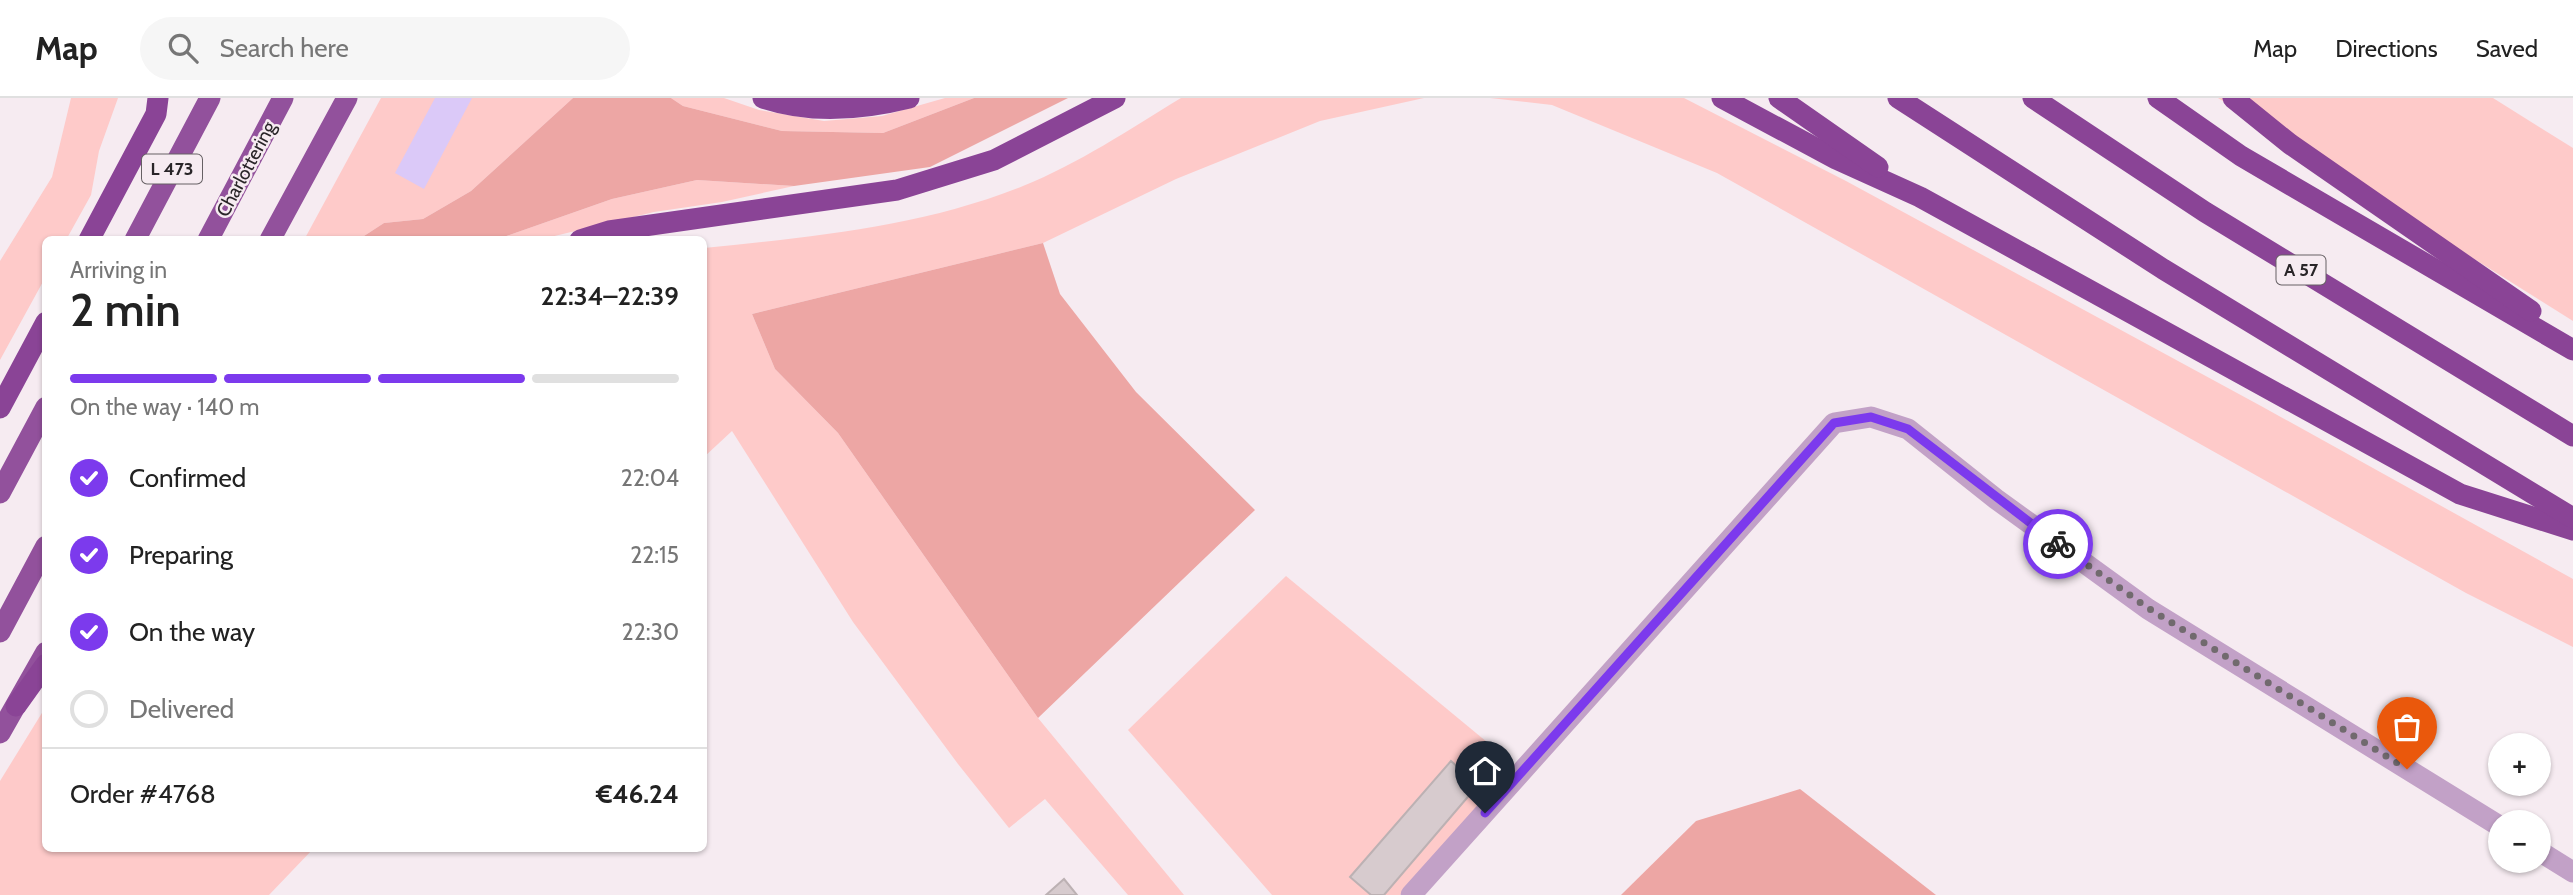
<!DOCTYPE html>
<meta charset="utf-8">
<style>
body{margin:0;font-family:Cabin,sans-serif;background:#f6f6f6;color:#222;height:100vh;display:flex;flex-direction:column;font-size:26px;white-space:nowrap}
*{box-sizing:border-box;margin:0}
p{font-size:23px;color:#767676}
.icon{flex:none;width:38px;height:38px;fill:none;stroke:currentColor;stroke-width:2;stroke-linecap:round;stroke-linejoin:round}
.map{position:relative;flex:1;overflow:hidden}
.details{position:absolute;left:42px;top:138px;width:665px;height:616px;display:flex;flex-direction:column;background:#fff;border-radius:10px;box-shadow:0 2px 5px #0004}
.details>*{flex:none}
.fabs{position:absolute;left:2488px;top:635px;display:grid;gap:14px}
.fabs a{display:grid;place-items:center;width:63px;height:63px;border-radius:50%;background:#fff;box-shadow:0 2px 5px #0004;font-size:35px}
.pin{position:absolute;display:grid;place-items:center;width:60px;height:60px;color:#fff;margin:-72px -30px;border-radius:50% 50% 50% 0;rotate:-45deg;box-shadow:0 0 7px #0007}
.pin .icon{rotate:45deg}
.courier{position:absolute;display:grid;place-items:center;width:70px;height:70px;margin:-35px;border:5px solid #7c3aed;border-radius:50%;background:#fff;color:#222;box-shadow:0 2px 9px #0007}
.summary em{font-style:normal;font-weight:600}
.summary div{display:flex;flex-direction:column-reverse}
.summary{display:flex;align-items:center;justify-content:space-between;height:119px;padding:0 28px}
h1{font-size:46px;font-weight:600;line-height:52px}
.bar{display:grid;grid-template-columns:repeat(4,1fr);gap:10px 7px;align-content:center;height:84px;padding:0 28px}
.bar i{height:9px;border-radius:5px;background:#e0e0e0}
.bar .on{background:#7c3aed}
.bar p{grid-column:span 4}
.line{display:flex;align-items:center;gap:18px;padding:0 28px;border-top:2px solid #e0e0e0}
.line div{flex:1}
ol{padding:0 28px;list-style:none}
li{display:flex;align-items:center;gap:21px;height:77px}
li p{margin-inline-start:auto}
li .icon{padding:7px;border-radius:50%;background:#7c3aed;color:#fff;stroke-width:4}
li:last-child{color:#767676}
li i{width:38px;height:38px;border:4px solid #e0e0e0;border-radius:50%}
header{display:flex;align-items:center;gap:42px;box-sizing:border-box;height:98px;padding:0 35px;background:#fff;border-bottom:2px solid #e0e0e0}
header strong{font-size:33px}
nav{display:flex;gap:38px;margin-inline-start:auto;font-size:24px}
.search{width:490px;height:63px;background:#f6f6f6;display:flex;align-items:center;gap:18px;box-sizing:border-box;padding:0 24px;border-radius:38px;color:#767676;font-size:26px}
.map>svg:first-child{display:block}
.green{fill:#fecac9}
.forest{fill:#eda6a4}
.water{fill:#dbc9f8}
.building{fill:#d7cbce;stroke:#bcb1b3;stroke-width:2}
.lines{fill:none;stroke-linecap:round;stroke-linejoin:round}
.minor{stroke:#c2a1c7;stroke-width:21}
.trunk{stroke:#92519c;stroke-width:21}
.motorway{stroke:#8a4496;stroke-width:21}
.done{stroke:#716a6e;stroke-width:7;stroke-dasharray:0 12.6}
.route{stroke:#7c3aed;stroke-width:9}
.labels{text-anchor:middle;dominant-baseline:central;stroke-width:5;stroke-linejoin:round;paint-order:stroke}
.shield{fill:#f6ebf1;stroke:#666064;stroke-width:2}
.shield-label{font-size:18px;font-weight:bold;fill:#292528}
.street-label{font-size:19px;fill:#292528;stroke:#f6ebf1}
</style>
<header>
<strong>Map</strong>
<div class="search"><svg class="icon" aria-label="search" viewBox="0 0 24 24"><circle cx="10" cy="10" r="6"/><path d="M15 15l6 6"/></svg>Search here</div>
<nav><a>Map</a><a>Directions</a><a>Saved</a></nav>
</header>
<div class="map">
<svg width="2573" height="797" viewBox="0 0 2573 797">
<rect width="100%" height="100%" fill="#f6ebf1"/>
<g class="green">
<polygon points="71,0 118,0 99,53 91,97 66,142 46,142 45,180 0,262 0,163 52,79"/>
<polygon points="381,0 573,0 471,93 423,121 384,125 364,138 365,142 304,142"/>
<polygon points="671,0 724,0 759,12 824,23 882,18 945,0 974,0 883,35 782,33 683,8"/>
<path d="M1181,0H1424L1320,23L1176,81L1043,145L752,216L775,271L838,335L1038,620L1184,797H1128L1045,701L1009,730L958,666L853,524L732,333L704,359V150C811,139 921,129 1023,88C1078,66 1130,31 1181,0Z"/>
<polygon points="1490,0 1684,0 1846,83 2261,308 2573,481 2573,549 2466,495 1717,75 1552,7"/>
<polygon points="2218,0 2493,0 2573,50 2573,223"/>
<polygon points="697,82 794,88 722,104 654,114 538,142 495,142 612,101"/>
<polygon points="1286,478 1516,668 1400,797 1272,797 1128,632"/>
<polygon points="45,610 46,751 313,751 269,797 0,797 0,683"/>
</g>
<g class="forest">
<polygon points="573,0 671,0 683,8 782,33 883,35 974,0 1068,0 930,69 794,88 697,82 612,101 495,142 365,142 364,138 384,125 423,121 471,93"/>
<polygon points="1043,145 1060,196 1136,294 1255,412 1038,620 838,335 775,271 752,216"/>
<polygon points="1800,691 1936,797 1621,797 1696,723"/>
</g>
<polygon class="water" points="435,0 472,0 424,91 395,75"/>
<g class="building">
<polygon points="1451,663 1478,687 1384,797 1371,797 1350,779"/>
<polygon points="1064,781 1077,797 1046,797"/>
</g>
<g class="lines">
<g class="minor">
<polyline points="2539,753 2573,774"/>
<polyline points="1411,797 1834,325 1871,319 1908,331 1996,401 2148,511 2501,729"/>
</g>
<g class="trunk">
<polyline points="135,142 210,0"/>
<polyline points="208,142 283,0"/>
<polyline points="270,142 347,0"/>
<polyline points="0,395 46,309"/>
<polyline points="0,534 46,448"/>
<polyline points="0,635 46,554"/>
</g>
<g class="motorway">
<path d="M763,0C810,16 861,12 909,0"/>
<polyline points="1722,0 1836,61 1920,99 2460,396 2573,432"/>
<polyline points="1779,0 1878,69"/>
<polyline points="1898,0 2163,171 2573,420"/>
<polyline points="2033,0 2205,114 2573,338"/>
<polyline points="2158,0 2241,58 2573,252"/>
<polyline points="2233,0 2290,46 2531,213"/>
<polyline points="89,142 156,16 158,0"/>
<polyline points="580,142 609,133 897,92 994,62 1115,0"/>
<polyline points="0,310 46,224"/>
<polyline points="16,608 46,566"/>
</g>
</g>
<g class="lines">
<polyline class="done" points="2058,446 2148,510 2407,671"/>
<polyline class="route" points="1485,715 1834,325 1871,319 1908,331 2058,446"/>
</g>
<g class="labels">
<g class="shield">
<rect x="142" y="56.5" width="60" height="29" rx="5"/>
<rect x="2276.5" y="157.5" width="49" height="29" rx="5"/>
</g>
<g class="shield-label">
<text x="172" y="71">L 473</text>
<text x="2301" y="172">A 57</text>
</g>
<g class="street-label">
<text transform="translate(246 71) rotate(-62)">Charlottering</text>
</g>
</g>
</svg>
<div class="fabs">
<a>+</a>
<a>−</a>
</div>
<div class="pin" style="left:2407px;top:671px;background:#ea580c"><svg class="icon" aria-label="bag" viewBox="0 0 24 24"><path d="M5 8h14l-1 12H6zM9 8a3 3 0 0 1 6 0"/></svg></div>
<div class="pin" style="left:1485px;top:715px;background:#1f2937"><svg class="icon" aria-label="home" viewBox="0 0 24 24"><path d="M3 11l9-7 9 7M6 9v11h12V9"/></svg></div>
<div class="courier" style="left:2058px;top:446px"><svg class="icon" aria-label="bike" viewBox="0 0 24 24"><circle cx="6" cy="16" r="4"/><circle cx="18" cy="16" r="4"/><path d="M6 16l4-8h5l3 8M10 8l3 8H6M13 5h3"/></svg></div>
<section class="details">
<div class="summary"><div><h1>2 min</h1><p>Arriving in</p></div><em>22:34–22:39</em></div>
<div class="bar"><i class="on"></i><i class="on"></i><i class="on"></i><i></i><p>On the way · 140 m</p></div>
<ol>
<li><svg class="icon" aria-label="check" viewBox="0 0 24 24"><path d="M5 12l5 5 9-10"/></svg>Confirmed<p>22:04</p></li>
<li><svg class="icon" aria-label="check" viewBox="0 0 24 24"><path d="M5 12l5 5 9-10"/></svg>Preparing<p>22:15</p></li>
<li><svg class="icon" aria-label="check" viewBox="0 0 24 24"><path d="M5 12l5 5 9-10"/></svg>On the way<p>22:30</p></li>
<li><i></i>Delivered</li>
</ol>
<div class="line" style="height:91px"><div>Order #4768</div><b>€46.24</b></div>
</section>
</div>
